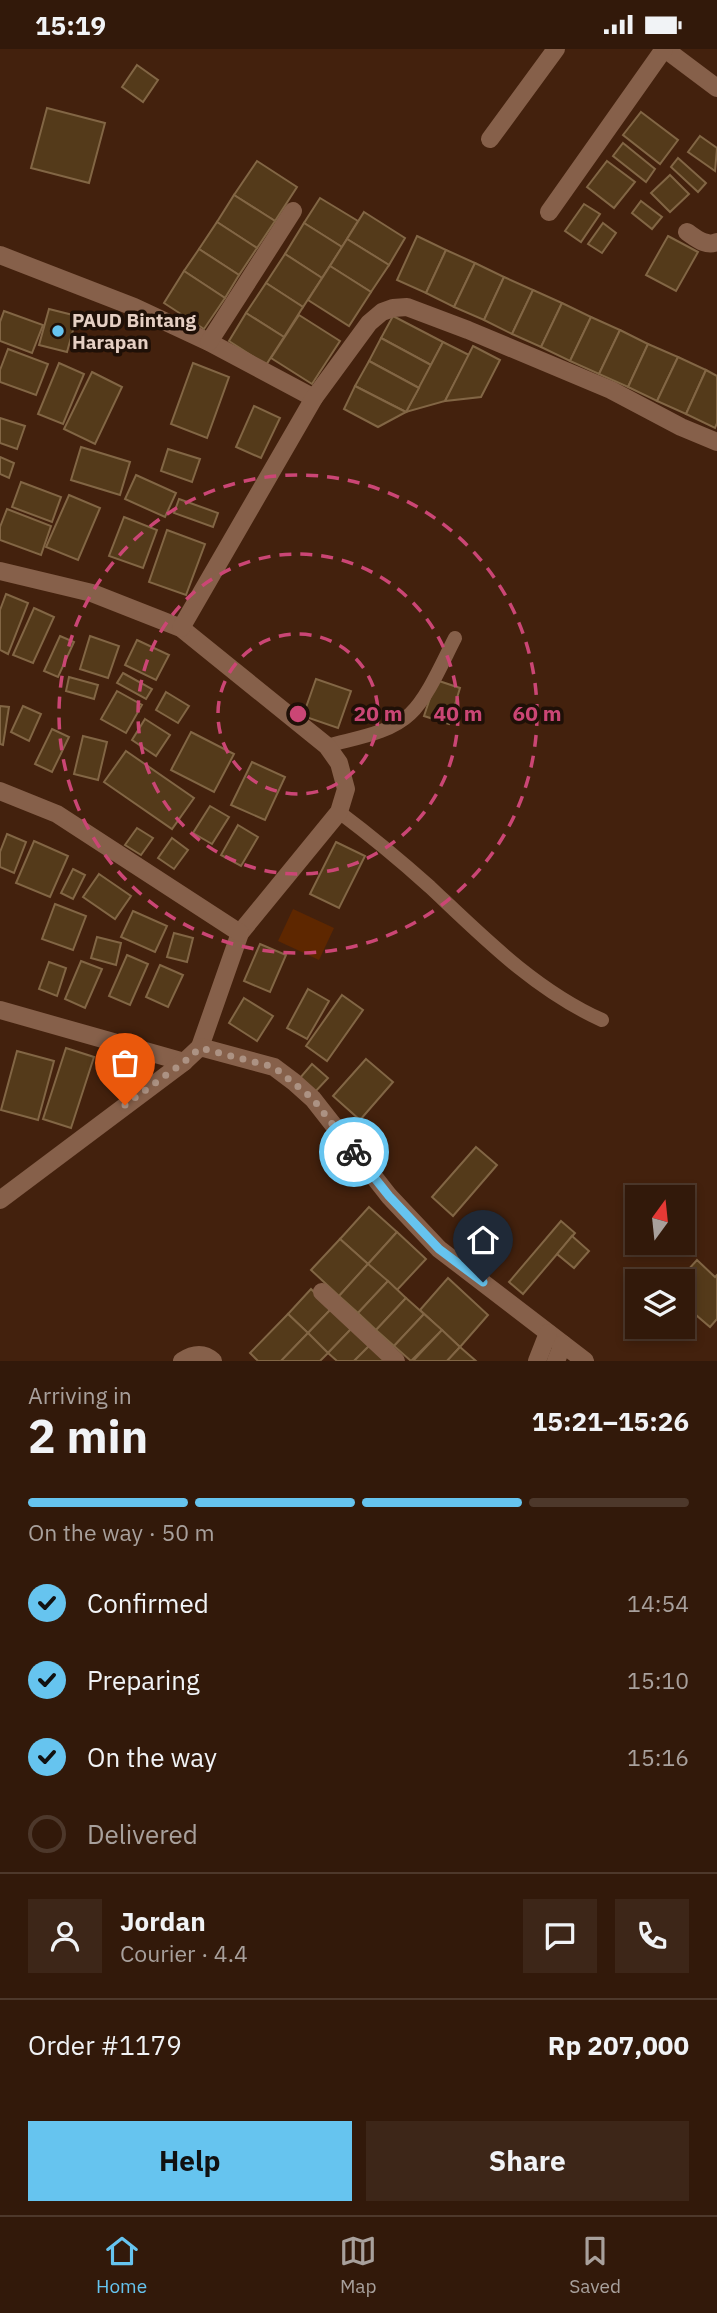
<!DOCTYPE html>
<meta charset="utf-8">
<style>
body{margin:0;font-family:"IBM Plex Sans",sans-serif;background:#3d2618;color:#f1f3f6;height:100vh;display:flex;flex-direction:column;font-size:26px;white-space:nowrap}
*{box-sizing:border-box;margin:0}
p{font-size:23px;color:#a8a09c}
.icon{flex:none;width:38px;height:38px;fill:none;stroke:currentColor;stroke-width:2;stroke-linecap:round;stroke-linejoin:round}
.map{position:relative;height:1312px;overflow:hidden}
.sheet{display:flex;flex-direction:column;background:#32190a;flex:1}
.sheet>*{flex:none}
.needle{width:46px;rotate:15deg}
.buttons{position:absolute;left:625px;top:1136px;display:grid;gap:14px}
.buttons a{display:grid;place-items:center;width:70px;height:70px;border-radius:0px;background:#32190a;box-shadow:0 4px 10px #0003,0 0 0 2px #4d382b;font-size:35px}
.pin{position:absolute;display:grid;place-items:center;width:60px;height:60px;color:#fff;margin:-72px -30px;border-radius:50% 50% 50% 0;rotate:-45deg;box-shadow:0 0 7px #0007}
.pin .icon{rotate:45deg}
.courier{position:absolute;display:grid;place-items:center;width:70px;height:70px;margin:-35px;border:5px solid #66c4ef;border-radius:50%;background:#fff;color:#222;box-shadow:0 2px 9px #0007}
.overview em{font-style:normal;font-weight:800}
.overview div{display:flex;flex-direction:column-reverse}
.overview{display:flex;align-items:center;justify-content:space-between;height:119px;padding:0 28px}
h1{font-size:46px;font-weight:800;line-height:52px}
.bar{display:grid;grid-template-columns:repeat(4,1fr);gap:10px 7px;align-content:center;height:84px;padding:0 28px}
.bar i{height:9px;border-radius:5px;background:#4d382b}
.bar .on{background:#66c4ef}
.bar p{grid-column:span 4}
.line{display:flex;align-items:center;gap:18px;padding:0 28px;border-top:2px solid #4d382b}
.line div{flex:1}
.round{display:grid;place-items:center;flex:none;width:74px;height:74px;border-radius:0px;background:#3d2618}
ol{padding:0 28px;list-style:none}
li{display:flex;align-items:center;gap:21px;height:77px}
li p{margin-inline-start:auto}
li .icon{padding:7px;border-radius:50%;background:#66c4ef;color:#111;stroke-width:4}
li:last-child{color:#a8a09c}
li i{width:38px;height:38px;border:4px solid #4d382b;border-radius:50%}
.primary-button{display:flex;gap:14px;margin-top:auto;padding:14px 28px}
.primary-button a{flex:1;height:80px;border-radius:0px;background:#66c4ef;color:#111;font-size:28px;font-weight:800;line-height:80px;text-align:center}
.primary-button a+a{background:#3d2618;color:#f1f3f6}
.status{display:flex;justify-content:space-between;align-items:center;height:49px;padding:0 35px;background:#32190a;direction:ltr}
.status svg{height:19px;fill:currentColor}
.tabs{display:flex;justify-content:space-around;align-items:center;height:98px;border-top:2px solid #4d382b;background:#32190a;font-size:19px;color:#a8a09c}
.tabs a{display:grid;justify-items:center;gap:4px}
.tabs .on{color:#66c4ef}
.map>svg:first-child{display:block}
.green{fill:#5e2700}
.building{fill:#543a1a;stroke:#826645;stroke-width:2}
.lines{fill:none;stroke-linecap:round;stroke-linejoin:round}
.lane{stroke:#86604a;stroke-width:14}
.street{stroke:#86604a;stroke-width:18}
.done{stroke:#ac9283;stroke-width:7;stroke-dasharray:0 12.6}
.route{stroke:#66c4ef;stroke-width:9}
.ring{fill:none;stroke:#cb4675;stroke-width:3.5;stroke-dasharray:12 9}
.poi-dot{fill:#66c4ef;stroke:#1f1007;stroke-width:2.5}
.labels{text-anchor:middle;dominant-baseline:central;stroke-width:7;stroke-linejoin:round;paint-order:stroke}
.poi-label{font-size:19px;font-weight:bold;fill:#e5cfc3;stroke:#1f1007;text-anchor:start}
.centre{fill:#cb4675;stroke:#1f1007;stroke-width:3.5}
.ring-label{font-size:21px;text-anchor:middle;font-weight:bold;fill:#cb4675;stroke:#1f1007;stroke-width:7;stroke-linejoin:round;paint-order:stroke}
</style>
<div class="status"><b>15:19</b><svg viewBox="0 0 49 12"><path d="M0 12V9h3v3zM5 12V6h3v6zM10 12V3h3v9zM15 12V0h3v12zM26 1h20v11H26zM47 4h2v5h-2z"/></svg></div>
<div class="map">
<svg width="717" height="1312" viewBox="0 0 717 1312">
<rect width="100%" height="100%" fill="#43210d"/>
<polygon class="green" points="293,860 334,879 319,911 278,892"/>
<g class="building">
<polygon points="137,16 158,31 143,53 122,38"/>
<polygon points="47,59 105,74 89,134 31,119"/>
<polygon points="641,63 678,91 660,115 623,86"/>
<polygon points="700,87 717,99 715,122 688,103"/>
<polygon points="623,94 655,120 646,133 613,107"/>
<polygon points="678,109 706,134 698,143 671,118"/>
<polygon points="257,112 297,138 275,172 234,146"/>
<polygon points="607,112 635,133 614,159 587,138"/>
<polygon points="670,126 689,145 670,163 651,144"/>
<polygon points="234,146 275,172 257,199 217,173"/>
<polygon points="320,149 358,172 342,198 304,174"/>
<polygon points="641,152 662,168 652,180 632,164"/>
<polygon points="584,155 600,165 581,193 565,182"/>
<polygon points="364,163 405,189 389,216 347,190"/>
<polygon points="217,173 257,199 239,226 199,200"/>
<polygon points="304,174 342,198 322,229 285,205"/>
<polygon points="603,174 616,184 602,204 588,195"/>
<polygon points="417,187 446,201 426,244 397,231"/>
<polygon points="668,187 698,203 676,242 646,226"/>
<polygon points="347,190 389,216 371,243 330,217"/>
<polygon points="199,200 239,226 225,249 184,222"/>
<polygon points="446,201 475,214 454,258 426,244"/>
<polygon points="285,205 322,229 303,258 266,234"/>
<polygon points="475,214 504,228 484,271 454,258"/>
<polygon points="330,217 371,243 349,277 308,251"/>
<polygon points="184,222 225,249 204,280 164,254"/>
<polygon points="504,228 533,241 512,285 484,271"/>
<polygon points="266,234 303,258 284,288 246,264"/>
<polygon points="533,241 562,254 541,298 512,285"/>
<polygon points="562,254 591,268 570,312 541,298"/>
<polygon points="49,260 77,267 67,303 39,296"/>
<polygon points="4,262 43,276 32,304 0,292 0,273"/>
<polygon points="246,264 284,288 266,316 229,292"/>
<polygon points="299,266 340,292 312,335 271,309"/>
<polygon points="393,267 443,293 431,316 381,289"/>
<polygon points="591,268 620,281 599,325 570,312"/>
<polygon points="620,281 648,295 628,338 599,325"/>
<polygon points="381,289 431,316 419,339 369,312"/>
<polygon points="443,293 469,306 445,352 406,363"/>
<polygon points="648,295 678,308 657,352 628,338"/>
<polygon points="473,297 500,311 481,348 445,352"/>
<polygon points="8,300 48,315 36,346 0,333 0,321"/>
<polygon points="678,308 706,321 686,365 657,352"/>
<polygon points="369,312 419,339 406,363 355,337"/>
<polygon points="59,314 84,325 63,375 38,365"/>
<polygon points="193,314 229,328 207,389 171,375"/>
<polygon points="706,321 717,327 717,374 715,379 686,365"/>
<polygon points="92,323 122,338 95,395 64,380"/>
<polygon points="355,337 390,355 406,363 378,378 344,360"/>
<polygon points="254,357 280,369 261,409 236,398"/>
<polygon points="0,369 25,377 17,400 0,394"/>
<polygon points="81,398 130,413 120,446 71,431"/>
<polygon points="168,400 200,410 192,433 161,422"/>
<polygon points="0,408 14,414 9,429 0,425"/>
<polygon points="136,426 176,444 165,468 125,450"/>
<polygon points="21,433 61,448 52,473 12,458"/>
<polygon points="69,446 100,459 78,511 46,498"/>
<polygon points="179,450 218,464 213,478 174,464"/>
<polygon points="7,460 51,477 41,506 0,491 0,478"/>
<polygon points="124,468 157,481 143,519 109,507"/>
<polygon points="167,481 205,495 186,546 149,533"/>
<polygon points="6,545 28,554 8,605 0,601 0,561"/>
<polygon points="34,559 54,568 33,614 13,606"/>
<polygon points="60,587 74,593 58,628 44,622"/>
<polygon points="90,587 119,597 108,629 80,620"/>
<polygon points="137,591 169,606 156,631 125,616"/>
<polygon points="123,624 152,640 146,650 117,634"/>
<polygon points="69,628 98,636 94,650 66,642"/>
<polygon points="316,630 351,642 338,679 303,667"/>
<polygon points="436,631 460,639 449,675 424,667"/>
<polygon points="117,642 142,656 126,684 101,670"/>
<polygon points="166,643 189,657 178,674 156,661"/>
<polygon points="0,657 9,658 3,696 0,695"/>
<polygon points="23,657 41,665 29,692 11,683"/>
<polygon points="145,670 170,686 156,707 132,691"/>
<polygon points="52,680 69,688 52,723 35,715"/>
<polygon points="191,683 234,705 214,743 171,721"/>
<polygon points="83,687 107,693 98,731 74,725"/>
<polygon points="126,702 194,749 172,780 104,733"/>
<polygon points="252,713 285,728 265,771 231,756"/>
<polygon points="210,757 229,768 212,795 193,784"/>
<polygon points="238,776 258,788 241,817 221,806"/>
<polygon points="137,779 153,789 141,806 125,796"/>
<polygon points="7,785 26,793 14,824 0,818 0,803"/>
<polygon points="172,789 188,801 174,820 158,809"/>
<polygon points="34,792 68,807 50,848 16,834"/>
<polygon points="336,793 365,807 339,859 310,845"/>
<polygon points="73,820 85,826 73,850 61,844"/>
<polygon points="99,825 131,847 115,870 83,848"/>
<polygon points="55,855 86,867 73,901 42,890"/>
<polygon points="133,862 167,877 155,903 121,888"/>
<polygon points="174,884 193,889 187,913 167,908"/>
<polygon points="97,888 121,894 116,916 91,909"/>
<polygon points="260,895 286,906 270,943 244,932"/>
<polygon points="127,906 148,915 130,956 109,947"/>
<polygon points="81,912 102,920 85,959 65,950"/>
<polygon points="49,913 66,919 57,947 39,940"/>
<polygon points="160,916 183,926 168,958 146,948"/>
<polygon points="308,940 329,952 307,990 287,979"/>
<polygon points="342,946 363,961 327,1012 306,997"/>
<polygon points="244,949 273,967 257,992 229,974"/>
<polygon points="66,999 94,1008 71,1079 43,1070"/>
<polygon points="17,1002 54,1012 38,1071 1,1061"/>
<polygon points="366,1010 393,1033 360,1071 333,1047"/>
<polygon points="312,1015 328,1029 315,1043 299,1030"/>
<polygon points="476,1098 497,1116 453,1167 432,1148"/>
<polygon points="369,1158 397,1183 368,1215 340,1190"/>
<polygon points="561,1172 575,1184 523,1245 509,1233"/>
<polygon points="397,1183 426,1210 397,1241 368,1215"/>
<polygon points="572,1187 589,1202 574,1219 557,1205"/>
<polygon points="340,1190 368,1215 339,1247 311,1221"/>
<polygon points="697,1211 715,1228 717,1226 717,1270 710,1278 682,1254 682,1232 678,1232"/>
<polygon points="368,1215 388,1232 358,1264 339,1247"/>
<polygon points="448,1229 488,1266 460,1298 420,1261"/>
<polygon points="388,1232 406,1249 376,1281 358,1264"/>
<polygon points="311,1240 331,1260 308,1284 288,1265"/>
<polygon points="406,1249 424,1265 394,1297 376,1281"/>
<polygon points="331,1260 352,1279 328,1304 308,1284"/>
<polygon points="288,1265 308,1284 281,1312 258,1312 250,1304"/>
<polygon points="424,1265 442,1281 411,1312 394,1297"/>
<polygon points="352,1279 370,1296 354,1312 337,1312 328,1304"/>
<polygon points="442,1281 460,1298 447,1312 413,1312"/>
<polygon points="308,1284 328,1304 320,1312 281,1312"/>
<polygon points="370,1296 386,1312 354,1312"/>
<polygon points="460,1298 476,1312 447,1312"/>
</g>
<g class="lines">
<g class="lane">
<path d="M327,697C354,689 389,685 410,665C428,648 443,612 455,589"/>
<path d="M339,763C371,787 401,812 430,838C483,888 535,941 602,971"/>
</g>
<g class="street">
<polyline points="665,0 717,39"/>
<polyline points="490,90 556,0"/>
<polyline points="549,163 664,0"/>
<path d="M687,183C696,189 706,198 717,193"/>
<polyline points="0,206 134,258 209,293 314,349"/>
<polyline points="209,293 293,162"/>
<polyline points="0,522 92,544 181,579 327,697 339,714 346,740 339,763 240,884 200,998"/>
<polyline points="181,579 314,349 369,274 382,263 393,259 407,258 468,281 611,341 681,378 717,393"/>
<polyline points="0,742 57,765 240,884"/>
<polyline points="0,961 184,1013"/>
<polyline points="0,1151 184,1013 200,998 274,1018 294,1033 313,1050 389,1147 439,1200 585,1312"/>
<polyline points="322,1243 396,1312"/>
<path d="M182,1312C193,1305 203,1303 213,1312"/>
<polyline points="537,1312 548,1284"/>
<polyline points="556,1312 563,1295"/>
</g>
</g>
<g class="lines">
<polyline class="done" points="125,1056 184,1013 200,999 274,1018 313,1050 354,1103"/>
<polyline class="route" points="354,1103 389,1147 439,1200 483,1233"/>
</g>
<g class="ring">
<circle cx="298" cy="665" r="80"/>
<circle cx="298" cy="665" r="160"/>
<circle cx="298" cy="665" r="239"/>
</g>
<circle class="poi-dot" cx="58" cy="282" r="7"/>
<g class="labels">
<g class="poi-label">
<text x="72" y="271">PAUD Bintang<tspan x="72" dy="22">Harapan</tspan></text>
</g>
</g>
<circle cx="298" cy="665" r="10" class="centre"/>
<g class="ring-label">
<text x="378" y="672">20 m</text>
<text x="458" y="672">40 m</text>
<text x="537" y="672">60 m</text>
</g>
</svg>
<div class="buttons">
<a><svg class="needle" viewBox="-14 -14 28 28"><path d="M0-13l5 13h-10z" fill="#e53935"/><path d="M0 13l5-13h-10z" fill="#a8a09c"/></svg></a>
<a><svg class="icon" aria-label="layers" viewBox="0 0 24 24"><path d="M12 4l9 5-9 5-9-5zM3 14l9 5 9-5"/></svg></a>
</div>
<div class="pin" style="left:125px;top:1056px;background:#ea580c"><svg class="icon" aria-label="bag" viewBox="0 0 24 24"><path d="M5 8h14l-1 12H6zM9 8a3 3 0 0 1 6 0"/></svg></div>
<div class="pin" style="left:483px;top:1233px;background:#1f2937"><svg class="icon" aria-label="home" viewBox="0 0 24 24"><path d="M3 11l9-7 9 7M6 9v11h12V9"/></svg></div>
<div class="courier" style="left:354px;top:1103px"><svg class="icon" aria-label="bike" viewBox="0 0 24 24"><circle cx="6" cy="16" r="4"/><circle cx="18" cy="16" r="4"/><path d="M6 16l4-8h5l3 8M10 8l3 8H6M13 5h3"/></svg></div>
</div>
<section class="sheet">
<div class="overview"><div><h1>2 min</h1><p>Arriving in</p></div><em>15:21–15:26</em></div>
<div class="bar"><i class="on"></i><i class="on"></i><i class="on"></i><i></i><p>On the way · 50 m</p></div>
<ol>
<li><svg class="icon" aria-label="check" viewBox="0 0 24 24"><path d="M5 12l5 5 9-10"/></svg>Confirmed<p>14:54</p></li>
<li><svg class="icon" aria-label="check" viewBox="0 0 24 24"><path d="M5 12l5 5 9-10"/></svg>Preparing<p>15:10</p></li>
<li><svg class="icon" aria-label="check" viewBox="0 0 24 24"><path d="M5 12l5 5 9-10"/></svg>On the way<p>15:16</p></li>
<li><i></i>Delivered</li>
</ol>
<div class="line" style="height:126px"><a class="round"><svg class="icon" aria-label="person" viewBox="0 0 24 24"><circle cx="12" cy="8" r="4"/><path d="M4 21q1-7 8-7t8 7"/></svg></a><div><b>Jordan</b><p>Courier · 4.4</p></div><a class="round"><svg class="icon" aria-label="chat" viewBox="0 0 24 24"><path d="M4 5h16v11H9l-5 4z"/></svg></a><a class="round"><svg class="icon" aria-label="phone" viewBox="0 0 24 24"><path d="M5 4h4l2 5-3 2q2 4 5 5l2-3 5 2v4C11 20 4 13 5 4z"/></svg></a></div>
<div class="line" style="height:91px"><div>Order #1179</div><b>Rp 207,000</b></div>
<div class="primary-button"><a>Help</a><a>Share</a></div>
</section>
<nav class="tabs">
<a class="on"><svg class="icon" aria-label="home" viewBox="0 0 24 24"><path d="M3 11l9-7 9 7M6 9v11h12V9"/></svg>Home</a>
<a><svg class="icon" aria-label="map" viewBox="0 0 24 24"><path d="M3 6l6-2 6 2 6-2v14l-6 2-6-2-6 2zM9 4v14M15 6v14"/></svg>Map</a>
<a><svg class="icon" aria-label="saved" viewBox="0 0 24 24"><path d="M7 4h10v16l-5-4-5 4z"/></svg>Saved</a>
</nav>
